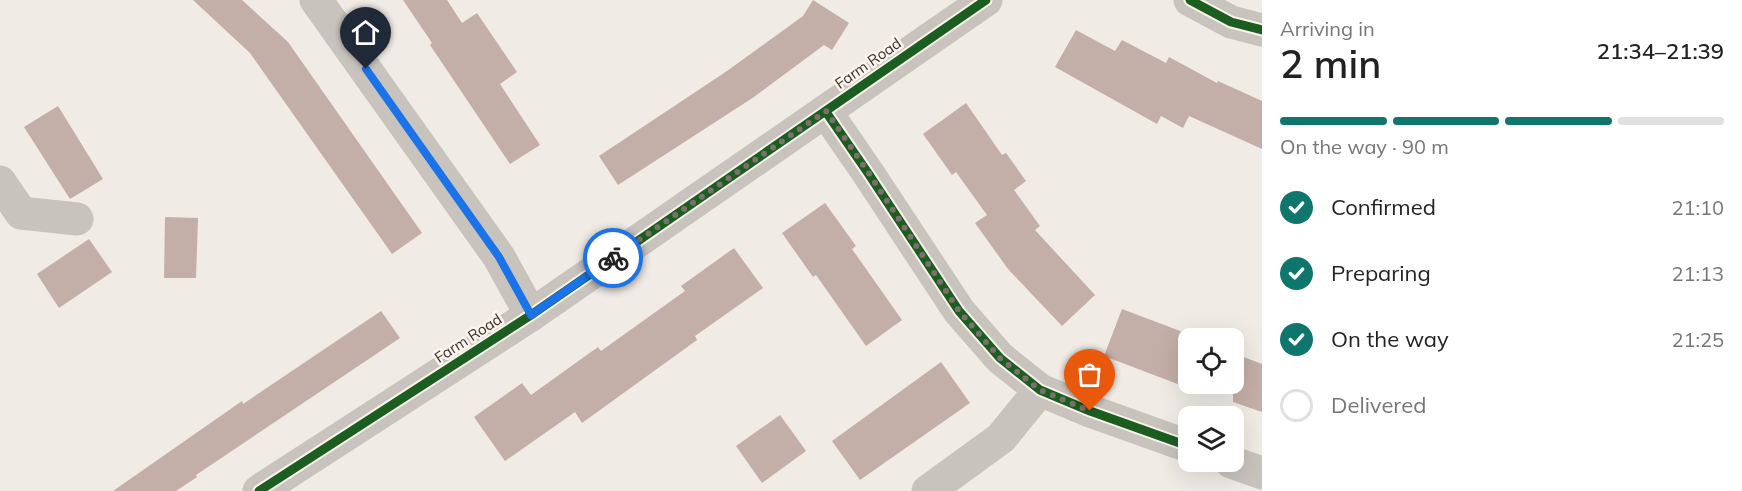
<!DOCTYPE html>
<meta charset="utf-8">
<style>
body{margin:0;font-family:Mulish,sans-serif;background:#f6f6f6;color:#222;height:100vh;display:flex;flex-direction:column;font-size:22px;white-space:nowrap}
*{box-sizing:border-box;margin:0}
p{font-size:20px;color:#767676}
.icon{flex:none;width:33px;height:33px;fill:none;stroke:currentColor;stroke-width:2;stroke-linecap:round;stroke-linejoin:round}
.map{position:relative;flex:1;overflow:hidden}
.panel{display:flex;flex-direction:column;background:#fff;width:480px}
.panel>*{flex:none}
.tools{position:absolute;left:1178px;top:328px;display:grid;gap:12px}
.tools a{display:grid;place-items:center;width:66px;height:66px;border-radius:12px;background:#fff;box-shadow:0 6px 24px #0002;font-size:30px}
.pin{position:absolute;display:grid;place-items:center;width:51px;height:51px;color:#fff;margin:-62px -26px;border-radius:50% 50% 50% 0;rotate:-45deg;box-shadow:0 0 6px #0007}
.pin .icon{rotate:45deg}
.courier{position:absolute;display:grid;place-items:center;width:60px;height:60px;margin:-30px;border:4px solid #1a73e8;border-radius:50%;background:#fff;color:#222;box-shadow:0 2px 8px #0007}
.overview em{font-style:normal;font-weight:600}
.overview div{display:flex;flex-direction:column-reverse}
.overview{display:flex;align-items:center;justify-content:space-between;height:102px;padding:0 18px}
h1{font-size:39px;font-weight:600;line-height:45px}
.bar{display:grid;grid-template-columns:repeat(4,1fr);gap:9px 6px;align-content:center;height:72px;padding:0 18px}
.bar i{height:8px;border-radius:4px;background:#e0e0e0}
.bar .selected{background:#0f766e}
.bar p{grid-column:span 4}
ol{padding:0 18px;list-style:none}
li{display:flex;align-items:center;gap:18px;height:66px}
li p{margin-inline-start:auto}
li .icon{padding:6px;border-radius:50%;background:#0f766e;color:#fff;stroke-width:4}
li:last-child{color:#767676}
li i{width:33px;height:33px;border:3px solid #e0e0e0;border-radius:50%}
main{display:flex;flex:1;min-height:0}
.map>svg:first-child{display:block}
.building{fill:#c3afa7}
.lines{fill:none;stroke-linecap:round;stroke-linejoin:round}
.minor{stroke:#c9c3be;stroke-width:33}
.cycleway-casing{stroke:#fbf5ee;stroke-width:13}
.cycleway{stroke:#1b5e20;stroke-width:9}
.done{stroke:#7a716c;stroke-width:6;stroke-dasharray:0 10.8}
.route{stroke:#1a73e8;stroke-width:8}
.labels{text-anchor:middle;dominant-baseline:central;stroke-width:5;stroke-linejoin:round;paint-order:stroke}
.street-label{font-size:15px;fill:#3b302b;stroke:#fbf5ee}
</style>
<main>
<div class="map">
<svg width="1262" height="491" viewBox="0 0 1262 491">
<rect width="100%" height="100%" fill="#f0ebe5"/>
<g class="building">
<polygon points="193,0 242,0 288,42 422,233 392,254 250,53"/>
<polygon points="403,0 447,0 462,23 477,13 517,72 500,84 540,145 510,164 430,45 432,43"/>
<polygon points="813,0 849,23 832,50 824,45 754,97 618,185 599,156 727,71 803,16"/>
<polygon points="1076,30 1115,51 1122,40 1166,63 1169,57 1217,83 1218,81 1262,101 1262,149 1189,116 1183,128 1161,116 1157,124 1055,67"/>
<polygon points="966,103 1002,155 1006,153 1026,181 1014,190 1040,226 1035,230 1095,295 1062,326 1008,269 975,223 987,215 956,172 952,175 923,134"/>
<polygon points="58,106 103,179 70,199 24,127"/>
<polygon points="825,203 856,246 852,249 902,320 866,346 816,275 813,277 782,233"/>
<polygon points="165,217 198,218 196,278 164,278"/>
<polygon points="89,239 112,272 59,308 37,274"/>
<polygon points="734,248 763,288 695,336 697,340 582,423 575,412 505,461 474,417 522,383 531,395 598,347 601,351 685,291 681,286"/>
<polygon points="1122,309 1188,334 1188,388 1104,356"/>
<polygon points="381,311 400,338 196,475 197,477 176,491 113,491 242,401 243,404"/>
<polygon points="1233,353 1262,364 1262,412 1233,402"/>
<polygon points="941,362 970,403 860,480 832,441"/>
<polygon points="780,415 806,451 762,483 736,446"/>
</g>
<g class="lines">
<g class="minor">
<polyline points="316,0 499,257 531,315"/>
<polyline points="1190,0 1231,22 1262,30"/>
<polyline points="826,112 868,173 959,311 1000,358 1040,390 1090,411 1188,446"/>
<polyline points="0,182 21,213 77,219"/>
<polyline points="1231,462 1262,473"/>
<polyline points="259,491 531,315 986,0"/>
<polyline points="928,491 1001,438 1040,390"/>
</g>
<g class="cycleway-casing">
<g id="cycleway">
<polyline points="1190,0 1231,22 1262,30"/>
<polyline points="826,112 868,173 959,311 1000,358 1040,390 1090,411 1188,446"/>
<polyline points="259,491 531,315 986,0"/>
</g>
</g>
<use href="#cycleway" class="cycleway"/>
</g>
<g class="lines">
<polyline class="done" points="613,258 826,111 868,172 959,311 1000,358 1040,390 1090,411"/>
<polyline class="route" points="366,69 499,257 531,315 613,258"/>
</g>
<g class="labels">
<g class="street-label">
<text transform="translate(868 63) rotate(-35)">Farm Road</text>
<text transform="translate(468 338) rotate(-33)">Farm Road</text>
</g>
</g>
</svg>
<div class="tools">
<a><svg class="icon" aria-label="locate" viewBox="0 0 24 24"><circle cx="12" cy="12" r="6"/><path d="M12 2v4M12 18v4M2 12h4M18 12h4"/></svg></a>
<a><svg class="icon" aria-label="layers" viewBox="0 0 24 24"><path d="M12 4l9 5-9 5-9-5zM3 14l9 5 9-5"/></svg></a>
</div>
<div class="pin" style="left:1090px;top:411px;background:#ea580c"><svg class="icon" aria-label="bag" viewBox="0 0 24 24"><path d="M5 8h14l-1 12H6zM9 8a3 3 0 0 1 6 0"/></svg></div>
<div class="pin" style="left:366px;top:69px;background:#1f2937"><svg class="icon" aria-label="home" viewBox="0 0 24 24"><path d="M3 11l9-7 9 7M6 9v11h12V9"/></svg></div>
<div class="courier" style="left:613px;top:258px"><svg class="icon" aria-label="bike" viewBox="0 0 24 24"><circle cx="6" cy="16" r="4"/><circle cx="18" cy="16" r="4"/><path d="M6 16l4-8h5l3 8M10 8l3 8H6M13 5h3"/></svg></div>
</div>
<section class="panel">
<div class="overview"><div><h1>2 min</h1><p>Arriving in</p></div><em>21:34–21:39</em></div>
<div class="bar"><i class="selected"></i><i class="selected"></i><i class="selected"></i><i></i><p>On the way · 90 m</p></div>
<ol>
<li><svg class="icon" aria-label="check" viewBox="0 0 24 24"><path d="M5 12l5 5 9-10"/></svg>Confirmed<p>21:10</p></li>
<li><svg class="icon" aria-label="check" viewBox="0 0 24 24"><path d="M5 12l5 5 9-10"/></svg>Preparing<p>21:13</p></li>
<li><svg class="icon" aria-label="check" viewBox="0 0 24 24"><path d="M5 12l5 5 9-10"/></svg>On the way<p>21:25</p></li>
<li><i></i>Delivered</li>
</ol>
</section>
</main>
